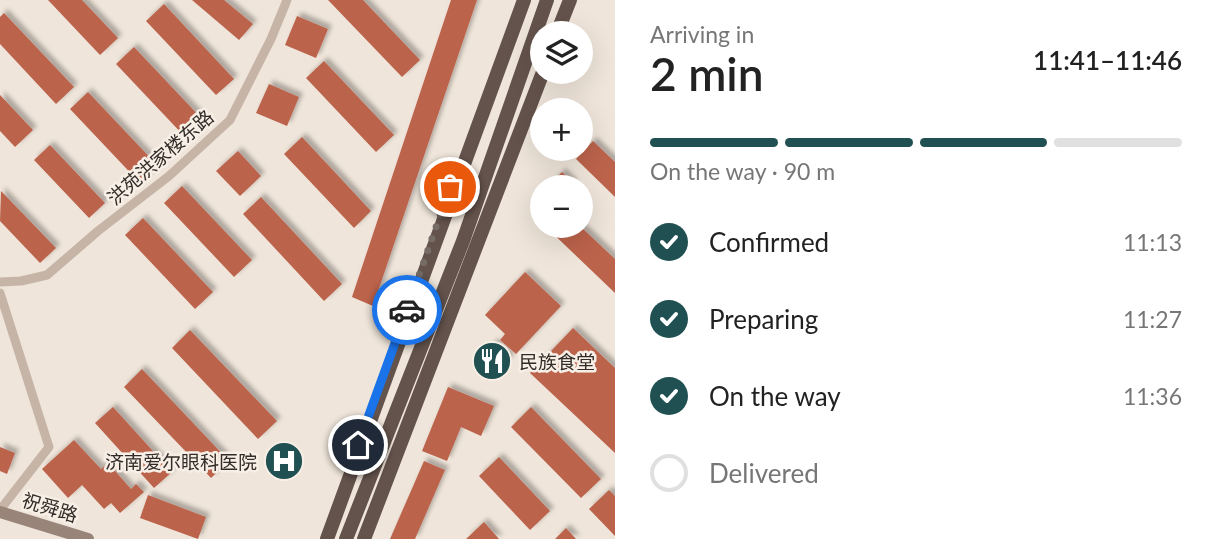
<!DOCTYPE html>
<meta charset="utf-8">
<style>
body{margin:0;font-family:Lato,"Noto Sans SC",sans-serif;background:#f2f2f2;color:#222;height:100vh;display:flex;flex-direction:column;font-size:26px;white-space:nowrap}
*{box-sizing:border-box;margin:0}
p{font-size:23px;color:#767676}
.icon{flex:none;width:38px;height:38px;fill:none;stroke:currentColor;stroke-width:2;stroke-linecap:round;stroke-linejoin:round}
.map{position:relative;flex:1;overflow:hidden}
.sheet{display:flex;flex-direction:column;background:#fff;width:602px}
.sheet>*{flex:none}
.buttons{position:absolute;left:530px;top:21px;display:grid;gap:14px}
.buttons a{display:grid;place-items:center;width:63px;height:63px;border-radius:50%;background:#fff;box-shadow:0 7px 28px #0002;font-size:35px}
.pin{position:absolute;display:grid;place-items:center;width:60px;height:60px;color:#fff;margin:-30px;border:4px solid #fff;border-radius:50%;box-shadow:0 2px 7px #0007}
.courier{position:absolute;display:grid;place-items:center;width:70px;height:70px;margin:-35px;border:5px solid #1a73e8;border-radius:50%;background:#fff;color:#222;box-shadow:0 2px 9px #0007}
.summary em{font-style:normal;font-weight:600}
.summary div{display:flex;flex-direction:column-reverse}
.summary{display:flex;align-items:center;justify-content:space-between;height:119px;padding:0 35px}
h1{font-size:46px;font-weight:600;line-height:52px}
.bar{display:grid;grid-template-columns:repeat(4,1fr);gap:10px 7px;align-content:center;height:84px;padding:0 35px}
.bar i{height:9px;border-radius:5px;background:#e0e0e0}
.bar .selected{background:#205051}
.bar p{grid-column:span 4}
ol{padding:0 35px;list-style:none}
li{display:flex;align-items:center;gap:21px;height:77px}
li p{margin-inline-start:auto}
li .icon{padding:7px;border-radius:50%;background:#205051;color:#fff;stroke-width:4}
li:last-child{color:#767676}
li i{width:38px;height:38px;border:4px solid #e0e0e0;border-radius:50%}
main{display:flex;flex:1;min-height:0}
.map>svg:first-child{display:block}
.building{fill:#bc634c;filter:url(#shadow)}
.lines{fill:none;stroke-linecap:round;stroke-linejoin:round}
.minor{stroke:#c6b4a7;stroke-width:9}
.secondary{stroke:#998479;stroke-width:12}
.trunk{stroke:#64534c;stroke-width:14}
.done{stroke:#756c66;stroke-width:7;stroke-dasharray:0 12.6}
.route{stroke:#1a73e8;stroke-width:9}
.labels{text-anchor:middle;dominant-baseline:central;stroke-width:5;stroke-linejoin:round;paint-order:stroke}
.street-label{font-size:19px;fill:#332b27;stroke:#f7efe6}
.poi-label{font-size:19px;fill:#332b27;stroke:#f7efe6;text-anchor:start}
</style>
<main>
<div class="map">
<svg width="615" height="539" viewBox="0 0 615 539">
<defs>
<filter id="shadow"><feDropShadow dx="4" dy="-4" stdDeviation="2" flood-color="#0004"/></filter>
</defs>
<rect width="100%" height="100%" fill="#efe5da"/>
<g class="building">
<polygon points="48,0 82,0 118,38 100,55"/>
<polygon points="192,0 224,0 253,24 239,40"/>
<polygon points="328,0 363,0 420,60 402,77"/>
<polygon points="451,0 477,0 373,306 352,297"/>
<polygon points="164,4 234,79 216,95 146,21"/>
<polygon points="4,13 74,87 56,104 0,44 0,17"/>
<polygon points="297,16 328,29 316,58 285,45"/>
<polygon points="134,47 204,121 186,138 116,64"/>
<polygon points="324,61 394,135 376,152 306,78"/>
<polygon points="269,84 299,97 287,126 256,113"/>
<polygon points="88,92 158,166 140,183 70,109"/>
<polygon points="0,95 33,130 15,147 0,131"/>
<polygon points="302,137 371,211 354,228 284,154"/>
<polygon points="593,141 615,162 615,197 576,159"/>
<polygon points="50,145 105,203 89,218 34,160"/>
<polygon points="238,151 261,176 240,196 216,171"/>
<polygon points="562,172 574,184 570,187 547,187"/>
<polygon points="182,186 252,260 234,277 164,203"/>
<polygon points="1,191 56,248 40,263 0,221"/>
<polygon points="542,192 542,206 535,199"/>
<polygon points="261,197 342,284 324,301 243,214"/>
<polygon points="143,218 213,292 195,309 125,235"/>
<polygon points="545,226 580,226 615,259 615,293"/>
<polygon points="525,272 561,306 516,354 500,340 505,334 485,315"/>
<polygon points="573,328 615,368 615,453 530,373"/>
<polygon points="190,330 277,421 258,439 172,348"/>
<polygon points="495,342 511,357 488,381 473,365"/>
<polygon points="142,369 229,461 211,478 124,387"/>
<polygon points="448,387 494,406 481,436 461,427 447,461 422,451"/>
<polygon points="113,407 172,472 154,488 95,423"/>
<polygon points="531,407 601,479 581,498 511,427"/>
<polygon points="74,440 101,469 108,463 131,489 136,484 144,492 120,513 111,503 104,509 82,485 68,498 42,469"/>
<polygon points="0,447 15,453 7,474 0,471"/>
<polygon points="499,457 550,511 530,530 479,476"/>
<polygon points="424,461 445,470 415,539 390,539"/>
<polygon points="609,490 615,496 615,536 589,509"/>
<polygon points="148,495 206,517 198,539 140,518"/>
<polygon points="484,522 499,539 466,539"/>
<polygon points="566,528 576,539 555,539"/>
</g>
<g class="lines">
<g class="minor">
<polyline points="0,282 21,281 47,275 98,231 169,176 230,120 271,39 287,0"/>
<polyline points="0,293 49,447 0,510"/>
</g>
<polyline class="secondary" points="0,512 88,539"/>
<g class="trunk">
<polyline points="557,33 570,0"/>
<polyline points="327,539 524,0"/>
<polyline points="346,539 463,241 547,0"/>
<polyline points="364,539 543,72"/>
</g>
</g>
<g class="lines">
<polyline class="done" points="407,310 450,187"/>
<polyline class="route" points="358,445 407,310"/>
</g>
<defs>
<g id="restaurant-disc" transform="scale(2.0125)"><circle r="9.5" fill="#205051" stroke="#f7efe6"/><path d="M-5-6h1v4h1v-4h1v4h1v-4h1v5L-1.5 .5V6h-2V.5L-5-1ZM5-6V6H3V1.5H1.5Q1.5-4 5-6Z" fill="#fff"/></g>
<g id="hospital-disc" transform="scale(2.0125)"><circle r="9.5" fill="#205051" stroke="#f7efe6"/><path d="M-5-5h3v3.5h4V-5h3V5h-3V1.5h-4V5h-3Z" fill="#fff"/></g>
</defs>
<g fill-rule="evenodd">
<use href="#restaurant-disc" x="492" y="361"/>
<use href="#hospital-disc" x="284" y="461"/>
</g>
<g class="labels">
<g class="street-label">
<text transform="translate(160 157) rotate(-41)">洪苑洪家楼东路</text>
<text transform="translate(50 507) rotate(17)">祝舜路</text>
</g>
<g class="poi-label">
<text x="519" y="361">民族食堂</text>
<text x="257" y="461" text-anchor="end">济南爱尔眼科医院</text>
</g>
</g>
</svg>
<div class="buttons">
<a><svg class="icon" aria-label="layers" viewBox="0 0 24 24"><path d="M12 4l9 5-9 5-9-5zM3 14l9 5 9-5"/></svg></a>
<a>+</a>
<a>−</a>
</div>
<div class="pin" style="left:450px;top:187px;background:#ea580c"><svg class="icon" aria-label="bag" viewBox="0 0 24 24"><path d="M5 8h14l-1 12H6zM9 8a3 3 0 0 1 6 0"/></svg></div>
<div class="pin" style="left:358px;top:445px;background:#1f2937"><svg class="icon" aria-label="home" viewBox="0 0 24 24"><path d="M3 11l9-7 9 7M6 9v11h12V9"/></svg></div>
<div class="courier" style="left:407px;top:310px"><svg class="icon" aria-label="car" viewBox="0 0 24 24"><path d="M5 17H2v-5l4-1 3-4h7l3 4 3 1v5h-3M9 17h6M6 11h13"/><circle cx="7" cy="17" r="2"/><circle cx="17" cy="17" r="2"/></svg></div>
</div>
<section class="sheet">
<div class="summary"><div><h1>2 min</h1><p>Arriving in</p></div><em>11:41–11:46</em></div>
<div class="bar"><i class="selected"></i><i class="selected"></i><i class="selected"></i><i></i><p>On the way · 90 m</p></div>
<ol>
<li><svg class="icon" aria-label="check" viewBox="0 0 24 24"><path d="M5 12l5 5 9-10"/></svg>Confirmed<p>11:13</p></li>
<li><svg class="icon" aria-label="check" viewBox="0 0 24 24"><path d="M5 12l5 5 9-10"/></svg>Preparing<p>11:27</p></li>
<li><svg class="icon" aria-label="check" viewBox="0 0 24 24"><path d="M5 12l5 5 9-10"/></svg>On the way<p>11:36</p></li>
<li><i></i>Delivered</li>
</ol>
</section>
</main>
